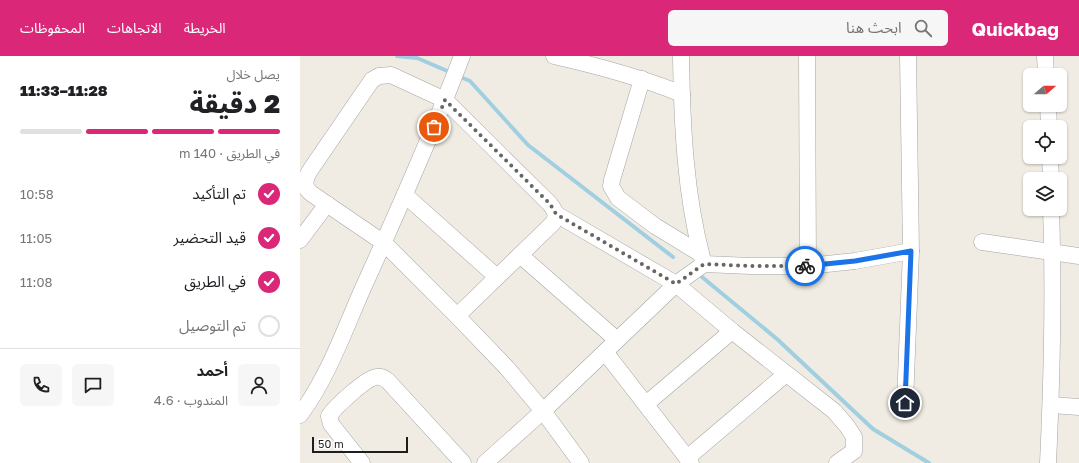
<!DOCTYPE html>
<html lang="ar">
<meta charset="utf-8">
<style>
body{margin:0;font-family:"Golos Text","Noto Sans Arabic",sans-serif;background:#f6f6f6;color:#202124;direction:rtl;height:100vh;display:flex;flex-direction:column;font-size:15px;white-space:nowrap}
*{box-sizing:border-box;margin:0}
p{font-size:13px;color:#757577}
.icon{flex:none;width:22px;height:22px;fill:none;stroke:currentColor;stroke-width:2;stroke-linecap:round;stroke-linejoin:round}
.map{position:relative;flex:1;overflow:hidden;direction:ltr}
.drawer{display:flex;flex-direction:column;background:#fff;width:300px}
.drawer>*{flex:none}
.needle{width:26px;rotate:70deg}
.controls{position:absolute;left:723px;top:12px;display:grid;gap:8px}
.controls a{display:grid;place-items:center;width:44px;height:44px;border-radius:6px;background:#fff;box-shadow:0 1px 3px #0004;font-size:20px}
.scale{position:absolute;left:12px;bottom:10px;width:96px;box-sizing:border-box;padding-left:4px;border:2px solid #1e1e1e;border-top:0;font-size:11px;line-height:14px;white-space:nowrap;color:#1e1e1e;-webkit-text-stroke:3px #fff;paint-order:stroke}
.pin{position:absolute;display:grid;place-items:center;width:34px;height:34px;color:#fff;margin:-17px;border:2px solid #fff;border-radius:50%;box-shadow:0 1px 4px #0007}
.courier{position:absolute;display:grid;place-items:center;width:40px;height:40px;margin:-20px;border:3px solid #1a73e8;border-radius:50%;background:#fff;color:#222;box-shadow:0 1px 5px #0007}
.head em{font-style:normal;font-weight:800}
.head div{display:flex;flex-direction:column-reverse}
.head{display:flex;align-items:center;justify-content:space-between;height:68px;padding:0 20px}
h1{font-size:26px;font-weight:800;line-height:30px}
.bar{display:grid;grid-template-columns:repeat(4,1fr);gap:6px 4px;align-content:center;height:48px;padding:0 20px}
.bar i{height:5px;border-radius:3px;background:#e0e0e0}
.bar .on{background:#db2777}
.bar p{grid-column:span 4}
.line{display:flex;align-items:center;gap:10px;padding:0 20px;border-top:1px solid #e0e0e0}
.line div{flex:1}
.round{display:grid;place-items:center;flex:none;width:42px;height:42px;border-radius:6px;background:#f6f6f6}
ol{padding:0 20px;list-style:none}
li{display:flex;align-items:center;gap:12px;height:44px}
li p{margin-inline-start:auto}
li .icon{padding:4px;border-radius:50%;background:#db2777;color:#fff;stroke-width:4}
li:last-child{color:#757577}
li i{width:22px;height:22px;border:2px solid #e0e0e0;border-radius:50%}
header{display:flex;align-items:center;gap:24px;box-sizing:border-box;height:56px;padding:0 20px;background:#db2777;color:#fff}
header strong{font-size:19px}
nav{display:flex;gap:22px;margin-inline-start:auto;font-size:14px}
.search{width:280px;height:36px;background:#f6f6f6;display:flex;align-items:center;gap:10px;box-sizing:border-box;padding:0 14px;border-radius:6px;color:#757577;font-size:15px}
main{display:flex;flex:1;min-height:0}
.map>svg:first-child{display:block}
.lines{fill:none;stroke-linecap:round;stroke-linejoin:round}
.stream{stroke:#a0cfe1;stroke-width:4}
.minor-casing{stroke:#a5a5a5;stroke-width:17}
.minor{stroke:#fff;stroke-width:16}
.done{stroke:#686663;stroke-width:4;stroke-dasharray:0 7.2}
.route{stroke:#1a73e8;stroke-width:5}
</style>
<header>
<strong>Quickbag</strong>
<div class="search"><svg class="icon" aria-label="search" viewBox="0 0 24 24"><circle cx="10" cy="10" r="6"/><path d="M15 15l6 6"/></svg>ابحث هنا</div>
<nav><a>الخريطة</a><a>الاتجاهات</a><a>المحفوظات</a></nav>
</header>
<main>
<div class="map">
<svg width="779" height="407" viewBox="0 0 779 407">
<rect width="100%" height="100%" fill="#f0ece3"/>
<g class="lines">
<g class="stream">
<polyline points="97,0 117,2 152,17"/>
<polyline points="158,20 170,25 228,89 373,201"/>
<polyline points="402,221 477,283 573,373 629,407"/>
</g>
<g class="minor-casing">
<g id="minor">
<path d="M254,0C298,10 340,21 382,38"/>
<path d="M381,0C382,68 385,139 403,205"/>
<polyline points="507,0 508,210"/>
<polyline points="745,0 746,19"/>
<polyline points="342,23 312,124 311,130 318,142 355,170 401,198"/>
<polyline points="748,49 749,71"/>
<polyline points="750,101 751,123"/>
<polyline points="105,139 197,221"/>
<polyline points="256,158 376,228 432,275 534,355 547,370 554,381 554,395 537,407"/>
<polyline points="0,184 27,148"/>
<polyline points="682,186 779,200"/>
<polyline points="220,199 317,284"/>
<path d="M157,260L253,167C258,159 255,155 250,148L145,44L91,19L79,20L72,24L11,113C5,122 2,131 12,138L84,187L157,260L207,312L243,355L281,407"/>
<polyline points="305,296 391,407"/>
<polyline points="605,347 611,195 608,0"/>
<polyline points="346,348 432,275"/>
<polyline points="751,349 779,351"/>
<path d="M0,359C28,321 44,275 63,232C98,155 132,79 162,0"/>
<polyline points="387,402 486,318"/>
<path d="M62,407L31,368L29,360C35,351 65,323 76,321C81,320 84,322 88,325L163,407"/>
<polyline points="185,407 243,355 376,228 404,208 451,210 508,210 555,205 611,195"/>
<path d="M748,407C752,322 754,238 751,153"/>
</g>
</g>
<use href="#minor" class="minor"/>
</g>
<g class="lines">
<polyline class="done" points="134,71 145,44 250,148 256,158 376,228 404,208 451,210 505,210"/>
<polyline class="route" points="505,210 555,205 611,195 605,347"/>
</g>
</svg>
<div class="controls">
<a><svg class="needle" viewBox="-14 -14 28 28"><path d="M0-13l5 13h-10z" fill="#e53935"/><path d="M0 13l5-13h-10z" fill="#757577"/></svg></a>
<a><svg class="icon" aria-label="locate" viewBox="0 0 24 24"><circle cx="12" cy="12" r="6"/><path d="M12 2v4M12 18v4M2 12h4M18 12h4"/></svg></a>
<a><svg class="icon" aria-label="layers" viewBox="0 0 24 24"><path d="M12 4l9 5-9 5-9-5zM3 14l9 5 9-5"/></svg></a>
</div>
<div class="scale">50 m</div>
<div class="pin" style="left:134px;top:71px;background:#ea580c"><svg class="icon" aria-label="bag" viewBox="0 0 24 24"><path d="M5 8h14l-1 12H6zM9 8a3 3 0 0 1 6 0"/></svg></div>
<div class="pin" style="left:605px;top:347px;background:#1f2937"><svg class="icon" aria-label="home" viewBox="0 0 24 24"><path d="M3 11l9-7 9 7M6 9v11h12V9"/></svg></div>
<div class="courier" style="left:505px;top:210px"><svg class="icon" aria-label="bike" viewBox="0 0 24 24"><circle cx="6" cy="16" r="4"/><circle cx="18" cy="16" r="4"/><path d="M6 16l4-8h5l3 8M10 8l3 8H6M13 5h3"/></svg></div>
</div>
<section class="drawer">
<div class="head"><div><h1>2 دقيقة</h1><p>يصل خلال</p></div><em>11:28–11:33</em></div>
<div class="bar"><i class="on"></i><i class="on"></i><i class="on"></i><i></i><p>في الطريق · 140 m</p></div>
<ol>
<li><svg class="icon" aria-label="check" viewBox="0 0 24 24"><path d="M5 12l5 5 9-10"/></svg>تم التأكيد<p>10:58</p></li>
<li><svg class="icon" aria-label="check" viewBox="0 0 24 24"><path d="M5 12l5 5 9-10"/></svg>قيد التحضير<p>11:05</p></li>
<li><svg class="icon" aria-label="check" viewBox="0 0 24 24"><path d="M5 12l5 5 9-10"/></svg>في الطريق<p>11:08</p></li>
<li><i></i>تم التوصيل</li>
</ol>
<div class="line" style="height:72px"><a class="round"><svg class="icon" aria-label="person" viewBox="0 0 24 24"><circle cx="12" cy="8" r="4"/><path d="M4 21q1-7 8-7t8 7"/></svg></a><div><b>أحمد</b><p>المندوب · 4.6</p></div><a class="round"><svg class="icon" aria-label="chat" viewBox="0 0 24 24"><path d="M4 5h16v11H9l-5 4z"/></svg></a><a class="round"><svg class="icon" aria-label="phone" viewBox="0 0 24 24"><path d="M5 4h4l2 5-3 2q2 4 5 5l2-3 5 2v4C11 20 4 13 5 4z"/></svg></a></div>
</section>
</main>
